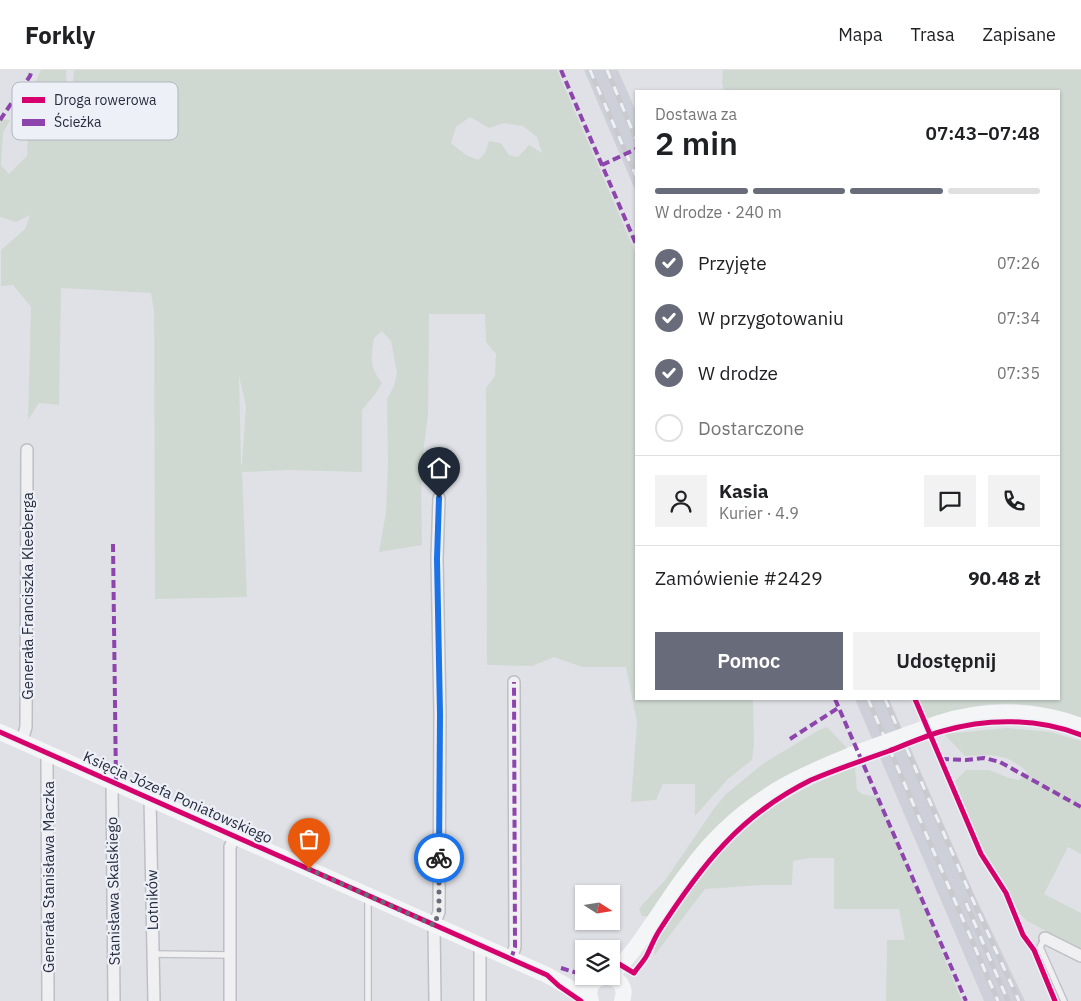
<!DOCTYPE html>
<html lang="pl">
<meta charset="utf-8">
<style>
body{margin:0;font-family:"IBM Plex Sans",sans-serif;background:#f2f2f2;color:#202124;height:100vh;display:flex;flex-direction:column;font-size:19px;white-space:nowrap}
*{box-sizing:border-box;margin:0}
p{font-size:16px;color:#757577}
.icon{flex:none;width:28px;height:28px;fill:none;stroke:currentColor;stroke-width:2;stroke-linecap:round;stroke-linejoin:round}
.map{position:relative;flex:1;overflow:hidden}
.panel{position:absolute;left:635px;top:20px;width:425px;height:610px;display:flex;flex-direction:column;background:#fff;border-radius:0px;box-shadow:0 1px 4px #0004}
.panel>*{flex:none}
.needle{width:32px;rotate:102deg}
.controls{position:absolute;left:575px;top:815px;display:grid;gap:10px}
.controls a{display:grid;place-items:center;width:45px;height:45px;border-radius:0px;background:#fff;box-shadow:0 1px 4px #0004;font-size:25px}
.pin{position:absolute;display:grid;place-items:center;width:42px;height:42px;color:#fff;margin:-51px -21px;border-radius:50% 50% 50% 0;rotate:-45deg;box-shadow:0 0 5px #0007}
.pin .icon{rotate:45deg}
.courier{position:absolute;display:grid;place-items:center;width:50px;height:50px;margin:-25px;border:4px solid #1a73e8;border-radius:50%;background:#fff;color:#222;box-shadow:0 1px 6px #0007}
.headline em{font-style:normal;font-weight:600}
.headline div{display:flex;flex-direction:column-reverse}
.headline{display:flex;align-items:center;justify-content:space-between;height:85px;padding:0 20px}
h1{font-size:32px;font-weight:600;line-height:38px}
.bar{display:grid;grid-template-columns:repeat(4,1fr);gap:8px 5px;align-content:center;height:60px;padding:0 20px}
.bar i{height:6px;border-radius:4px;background:#e0e0e0}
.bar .selected{background:#686b79}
.bar p{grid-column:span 4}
.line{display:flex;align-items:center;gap:12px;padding:0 20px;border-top:1px solid #e0e0e0}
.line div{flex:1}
.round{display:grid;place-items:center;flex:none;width:52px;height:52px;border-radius:0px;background:#f2f2f2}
ol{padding:0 20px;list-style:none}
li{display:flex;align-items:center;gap:15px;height:55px}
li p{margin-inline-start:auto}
li .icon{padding:5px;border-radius:50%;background:#686b79;color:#fff;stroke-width:4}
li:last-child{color:#757577}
li i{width:28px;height:28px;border:2px solid #e0e0e0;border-radius:50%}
.button{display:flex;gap:10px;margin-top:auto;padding:10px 20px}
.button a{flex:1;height:58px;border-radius:0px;background:#686b79;color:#fff;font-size:20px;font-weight:600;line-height:58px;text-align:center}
.button a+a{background:#f2f2f2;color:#202124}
header{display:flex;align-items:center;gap:30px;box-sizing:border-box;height:70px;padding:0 25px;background:#fff;border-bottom:1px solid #e0e0e0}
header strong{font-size:24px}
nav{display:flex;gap:28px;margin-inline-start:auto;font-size:18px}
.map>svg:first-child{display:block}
.built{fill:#ced0d9}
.green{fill:#cfd9d1;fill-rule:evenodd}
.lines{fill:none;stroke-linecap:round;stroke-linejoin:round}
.lane-casing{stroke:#bebfc4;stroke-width:8}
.street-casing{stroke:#bebfc4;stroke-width:14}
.lane{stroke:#f0f0f2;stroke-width:5.5}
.street{stroke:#f0f0f2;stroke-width:11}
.secondary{stroke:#f4f5f6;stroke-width:16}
.rail-casing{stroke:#c9cacd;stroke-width:5}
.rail{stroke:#edf0f6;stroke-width:3;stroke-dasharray:9;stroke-linecap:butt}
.secondary-bridge{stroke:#f4f5f6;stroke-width:16}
.quiet{stroke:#8e44ad;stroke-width:4;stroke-dasharray:8 4;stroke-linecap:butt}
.cycleway-casing{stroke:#edf0f6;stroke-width:8}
.cycleway{stroke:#d6006c;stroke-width:5}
.done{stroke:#686b79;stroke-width:5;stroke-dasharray:0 9}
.route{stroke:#1a73e8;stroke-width:6}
.labels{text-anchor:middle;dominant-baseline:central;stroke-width:4.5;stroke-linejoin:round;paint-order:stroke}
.street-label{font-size:15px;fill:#272c3f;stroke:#edf0f6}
.key{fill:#edf0f6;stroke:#b2b5bf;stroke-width:1}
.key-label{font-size:14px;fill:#272c3f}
</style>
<header>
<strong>Forkly</strong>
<nav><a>Mapa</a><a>Trasa</a><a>Zapisane</a></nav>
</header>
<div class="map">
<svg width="1081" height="931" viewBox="0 0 1081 931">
<rect width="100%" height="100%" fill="#e0e1e6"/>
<g class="built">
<polygon points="584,0 618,0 636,41 636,122"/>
<polygon points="855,629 889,629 975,826 1025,931 984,931"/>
</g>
<g class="green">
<path d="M41,0H66L69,57L74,0H557L636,184V629H753L754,674L752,690L728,709L695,746V714H663L656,730L631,732L637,652L626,597H582L554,587L532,596L487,595L486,318L495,306L496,284L486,272L485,244H429L428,345L421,400L422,475L379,482L386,442L388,394L387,329L394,316L397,303L391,271L382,261L374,268C371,289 369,296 382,313L376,323L362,340V402L289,400L242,402L247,527L155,529L154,242L151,223L61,218L59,335L39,333L28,350L31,237L13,215L1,216V180L25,159L30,145L16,152L0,147V49L10,50L3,63L1,95L9,104L27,86L30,24ZM470,47L489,58L504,53L523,56L537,67L542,83L529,75L518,87L509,85L501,73L489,71L485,83L478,90L466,85L451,73L456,57ZM239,306L246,336L242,394H241Z"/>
<path d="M723,0H1081V648C1046,635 1004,629 967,638C954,641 941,647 927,649L918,629H1059V21H724L722,13Z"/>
<polygon points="827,657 848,679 774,714 650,847 642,846 639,839 641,836 666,809 713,740 726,724 764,693 819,660"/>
<path d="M1007,658L1050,662L1081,671V784L1068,777L1044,824L1081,843V879L1027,851L1020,844L1003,811L982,780L955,711L966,700H989L1009,708L1019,710L1027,702C1005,682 993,685 965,686L944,664Z"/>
<path d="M855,697L857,720L862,724L878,727L962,931H886L887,870H905L899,839H834V788H810L793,791L792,815H761L705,819L654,886L655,874C673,847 690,818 711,793C748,747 800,717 855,697Z"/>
</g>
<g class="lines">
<g class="lane-casing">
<g id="lane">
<polyline points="368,827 368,931"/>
<polyline points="1045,868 1040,877 1064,931"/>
<polyline points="154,884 230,885"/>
</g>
</g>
<g class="street-casing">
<g id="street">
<polyline points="22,671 26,657 27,380"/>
<polyline points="112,712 114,931"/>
<polyline points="150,728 154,931"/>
<polyline points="1045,868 1081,886"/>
<polyline points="480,875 480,931"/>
<polyline points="511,889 515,877 514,612"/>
<polyline points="48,931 47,689 50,683"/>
<polyline points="230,931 230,777 235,766"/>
<polyline points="435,931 434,855 439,842 440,644 437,489 439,428"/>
</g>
</g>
<use href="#lane" class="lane"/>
<use href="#street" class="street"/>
<g class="secondary">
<path d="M939,653C985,638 1036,639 1081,656"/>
<polyline points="0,662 547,905 590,929"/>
<path d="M611,904C619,899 625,890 632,882C652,856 669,827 689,801C713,767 746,738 782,717C804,704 828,695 851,685"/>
<path d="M591,931C580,899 633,899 622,931"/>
</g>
<g class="rail-casing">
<g id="rail">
<polyline points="590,0 636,106"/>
<polyline points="607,0 636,69"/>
<polyline points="868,629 998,931"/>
<polyline points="885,629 972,828 1019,931"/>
<polyline points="966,833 1008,931"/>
</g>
</g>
<use href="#rail" class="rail"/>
<polyline class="secondary-bridge" points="851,685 939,653"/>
<g class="quiet">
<polyline points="561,0 636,174"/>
<polyline points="0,50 30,6 32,0"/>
<polyline points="602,95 636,79"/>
<polyline points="113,474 116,713"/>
<polyline points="835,629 966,931"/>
<polyline points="790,669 838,638"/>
<polyline points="941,689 966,690 984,688 1000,692 1081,737"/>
<polyline points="511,889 515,877 514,612"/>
<polyline points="561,898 584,905"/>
</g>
<g class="cycleway-casing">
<g id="cycleway">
<polyline points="915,629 981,784 1006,823 1023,865 1034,880 1055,931"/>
<polyline points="0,662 547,905 559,916 581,931"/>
<path d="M611,892L614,891L634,903C638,897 644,891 647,885C651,877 654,869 659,861C701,796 740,745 811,710C837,699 863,690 889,681C907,674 925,666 943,661C987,648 1038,648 1081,665"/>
</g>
</g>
<use href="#cycleway" class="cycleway"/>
</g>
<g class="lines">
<polyline class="done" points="309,799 434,855 439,842 439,788"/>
<polyline class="route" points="439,788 440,644 437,489 439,428"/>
</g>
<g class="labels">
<g class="street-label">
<text transform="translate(27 526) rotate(-90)">Generała Franciszka Kleeberga</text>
<text transform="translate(178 727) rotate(24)">Księcia Józefa Poniatowskiego</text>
<text transform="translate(48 807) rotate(-90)">Generała Stanisława Maczka</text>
<text transform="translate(113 821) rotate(-91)">Stanisława Skalskiego</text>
<text transform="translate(152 830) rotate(-91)">Lotników</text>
</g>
</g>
<rect x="12" y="12" width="166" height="58" rx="8" class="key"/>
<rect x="22" y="27" width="23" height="6" fill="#d6006c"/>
<rect x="22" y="49" width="23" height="7" fill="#8e44ad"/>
<g class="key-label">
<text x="54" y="35">Droga rowerowa</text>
<text x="54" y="57">Ścieżka</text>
</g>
</svg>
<div class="controls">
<a><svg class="needle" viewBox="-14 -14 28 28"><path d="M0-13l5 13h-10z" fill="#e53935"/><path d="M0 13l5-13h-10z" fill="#757577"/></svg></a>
<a><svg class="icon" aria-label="layers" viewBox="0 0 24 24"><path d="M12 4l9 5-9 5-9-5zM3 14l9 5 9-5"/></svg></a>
</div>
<div class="pin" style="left:309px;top:799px;background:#ea580c"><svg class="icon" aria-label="bag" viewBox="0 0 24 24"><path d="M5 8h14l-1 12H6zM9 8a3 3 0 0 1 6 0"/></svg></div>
<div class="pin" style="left:439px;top:428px;background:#1f2937"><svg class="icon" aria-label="home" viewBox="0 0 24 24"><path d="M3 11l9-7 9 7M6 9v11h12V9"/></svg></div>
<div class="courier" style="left:439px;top:788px"><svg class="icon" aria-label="bike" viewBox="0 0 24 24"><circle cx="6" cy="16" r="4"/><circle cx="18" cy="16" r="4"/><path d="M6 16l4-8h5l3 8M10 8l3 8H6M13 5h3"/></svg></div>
<section class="panel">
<div class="headline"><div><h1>2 min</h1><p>Dostawa za</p></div><em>07:43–07:48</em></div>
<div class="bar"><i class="selected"></i><i class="selected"></i><i class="selected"></i><i></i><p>W drodze · 240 m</p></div>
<ol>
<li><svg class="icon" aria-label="check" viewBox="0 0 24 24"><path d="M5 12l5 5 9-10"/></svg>Przyjęte<p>07:26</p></li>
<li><svg class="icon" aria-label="check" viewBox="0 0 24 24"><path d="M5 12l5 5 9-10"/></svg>W przygotowaniu<p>07:34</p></li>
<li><svg class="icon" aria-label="check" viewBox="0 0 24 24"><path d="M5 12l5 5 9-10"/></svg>W drodze<p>07:35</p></li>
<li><i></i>Dostarczone</li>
</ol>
<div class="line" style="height:90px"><a class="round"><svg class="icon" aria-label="person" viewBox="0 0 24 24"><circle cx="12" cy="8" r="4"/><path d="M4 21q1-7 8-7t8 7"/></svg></a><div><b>Kasia</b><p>Kurier · 4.9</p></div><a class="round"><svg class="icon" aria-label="chat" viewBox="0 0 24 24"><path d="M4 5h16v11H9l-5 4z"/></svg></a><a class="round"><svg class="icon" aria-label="phone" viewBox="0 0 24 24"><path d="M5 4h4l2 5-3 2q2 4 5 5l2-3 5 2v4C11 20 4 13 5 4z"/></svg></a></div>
<div class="line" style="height:65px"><div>Zamówienie #2429</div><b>90.48 zł</b></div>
<div class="button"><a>Pomoc</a><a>Udostępnij</a></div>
</section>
</div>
